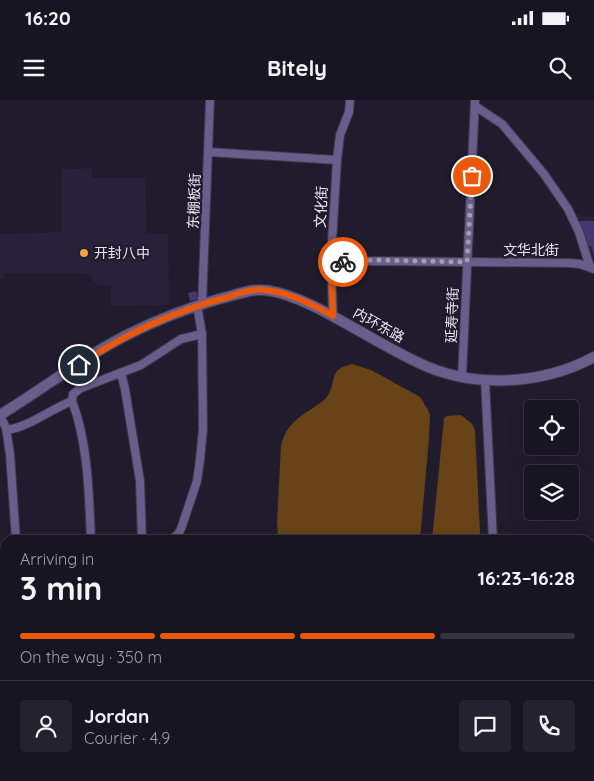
<!DOCTYPE html>
<meta charset="utf-8">
<style>
body{margin:0;font-family:Quicksand,"Noto Sans SC",sans-serif;background:#25222f;color:#f1f3f6;height:100vh;display:flex;flex-direction:column;font-size:19px;white-space:nowrap}
*{box-sizing:border-box;margin:0}
p{font-size:16px;color:#9f9fa5}
.icon{flex:none;width:28px;height:28px;fill:none;stroke:currentColor;stroke-width:2;stroke-linecap:round;stroke-linejoin:round}
.map{position:relative;flex:1;overflow:hidden}
.drawer{position:absolute;left:0px;top:435px;width:595px;height:246px;display:flex;flex-direction:column;background:#181522;border-radius:15px 15px 0 0;box-shadow:0 5px 20px #0002,0 0 0 1px #363440}
.drawer>*{flex:none}
.buttons{position:absolute;left:524px;top:300px;display:grid;gap:10px}
.buttons a{display:grid;place-items:center;width:55px;height:55px;border-radius:5px;background:#181522;box-shadow:0 5px 20px #0002,0 0 0 1px #363440;font-size:25px}
.pin{position:absolute;display:grid;place-items:center;width:42px;height:42px;color:#fff;margin:-21px;border:2px solid #fff;border-radius:50%;box-shadow:0 1px 5px #0007}
.courier{position:absolute;display:grid;place-items:center;width:50px;height:50px;margin:-25px;border:4px solid #ea580c;border-radius:50%;background:#fff;color:#222;box-shadow:0 1px 6px #0007}
.overview em{font-style:normal;font-weight:700}
.overview div{display:flex;flex-direction:column-reverse}
.overview{display:flex;align-items:center;justify-content:space-between;height:85px;padding:0 20px}
h1{font-size:32px;font-weight:700;line-height:38px}
.bar{display:grid;grid-template-columns:repeat(4,1fr);gap:8px 5px;align-content:center;height:60px;padding:0 20px}
.bar i{height:6px;border-radius:4px;background:#363440}
.bar .selected{background:#ea580c}
.bar p{grid-column:span 4}
.line{display:flex;align-items:center;gap:12px;padding:0 20px;border-top:1px solid #363440}
.line div{flex:1}
.round{display:grid;place-items:center;flex:none;width:52px;height:52px;border-radius:5px;background:#25222f}
.status{display:flex;justify-content:space-between;align-items:center;height:35px;padding:0 25px;background:#181522;direction:ltr}
.status svg{height:14px;fill:currentColor}
header{display:flex;justify-content:space-between;align-items:center;height:65px;padding:0 20px;background:#181522;font-size:22px;font-weight:700}
.map>svg:first-child{display:block}
.built{fill:#272239}
.water{fill:#684317}
.building{fill:#473771}
.lines{fill:none;stroke-linecap:round;stroke-linejoin:round}
.minor-casing{stroke:#3c3848;stroke-width:10}
.tertiary-casing{stroke:#3c3848;stroke-width:12}
.minor{stroke:#675e8b;stroke-width:8}
.tertiary{stroke:#675e8b;stroke-width:10}
.done{stroke:#a19fac;stroke-width:5;stroke-dasharray:0 9}
.route{stroke:#ea580c;stroke-width:6}
.poi-dot{fill:#f4a344;stroke:#201c2d;stroke-width:2}
.labels{text-anchor:middle;dominant-baseline:central;stroke-width:4.5;stroke-linejoin:round;paint-order:stroke}
.street-label{font-size:14px;fill:#e7e6f1;stroke:#201c2d}
.poi-label{font-size:14px;fill:#e7e6f1;stroke:#201c2d;text-anchor:start}
</style>
<div class="status"><b>16:20</b><svg viewBox="0 0 49 12"><path d="M0 12V9h3v3zM5 12V6h3v6zM10 12V3h3v9zM15 12V0h3v12zM26 1h20v11H26zM47 4h2v5h-2z"/></svg></div>
<header><svg class="icon" aria-label="menu" viewBox="0 0 24 24"><path d="M4 6h16M4 12h16M4 18h16"/></svg>Bitely<svg class="icon" aria-label="search" viewBox="0 0 24 24"><circle cx="10" cy="10" r="6"/><path d="M15 15l6 6"/></svg></header>
<div class="map">
<svg width="594" height="681" viewBox="0 0 594 681">
<rect width="100%" height="100%" fill="#201c2d"/>
<g class="built">
<polygon points="92,68 92,78 145,78 146,134 168,134 169,205 111,206 111,186 97,185 87,173 4,173 4,178 0,178 0,134 62,132 62,69"/>
<polygon points="576,115 594,117 594,163 592,163 576,120"/>
</g>
<g class="water">
<path d="M352,264L371,270L420,297L428,310L430,315L429,338L420,440H285L278,435L277,423L281,345C287,325 296,319 313,308C318,304 325,301 328,295C338,279 327,270 352,264Z"/>
<polygon points="461,315 472,324 475,330 480,433 482,440 432,440 444,318 447,316"/>
<rect x="590" y="508" width="4" height="64"/>
<polygon points="590,659 594,659 594,681 499,681 499,676 590,676"/>
<polygon points="174,676 302,676 302,680 173,681"/>
<path d="M311,676H348C336,679 321,681 311,676Z"/>
</g>
<g class="building">
<polygon points="579,121 594,121 594,155 591,146 587,146"/>
<polygon points="196,191 198,199 190,201 188,193"/>
</g>
<g class="lines">
<g class="minor-casing">
<g id="minor">
<polyline points="475,6 502,24 544,74 568,109 579,132 590,167"/>
<polyline points="208,52 337,60"/>
<polyline points="331,162 374,161 570,163 580,164 594,169"/>
<polyline points="202,204 210,0"/>
<polyline points="333,216 331,158 337,60 340,35 349,12 350,0"/>
<polyline points="121,273 125,289 140,381 142,440"/>
<polyline points="462,276 475,0"/>
<polyline points="485,280 493,440"/>
<path d="M72,301C88,342 89,395 91,440"/>
<polyline points="0,315 6,328 10,354 16,440"/>
<path d="M7,330C31,326 49,310 72,301L73,294L81,288L141,265L181,239L202,234"/>
<polyline points="171,440 179,433 182,426 197,381 200,360 203,329 202,234 197,205"/>
<polyline points="590,575 594,575"/>
<polyline points="29,681 29,676"/>
</g>
</g>
<g class="tertiary-casing">
<path id="tertiary" d="M0,315C43,289 86,255 131,233C159,219 188,208 219,199C232,196 246,190 259,190C281,189 317,207 336,218C364,233 391,250 419,263C473,289 542,285 594,257"/>
</g>
<use href="#minor" class="minor"/>
<use href="#tertiary" class="tertiary"/>
</g>
<g class="lines">
<polyline class="done" points="343,162 374,160 467,162 472,76"/>
<path class="route" d="M79,265C125,234 174,211 228,197C240,193 253,188 265,190C287,192 314,205 333,216L331,162H343"/>
</g>
<circle class="poi-dot" cx="84" cy="153" r="5"/>
<g class="labels">
<g class="street-label">
<text transform="translate(194 101) rotate(-88)">东棚板街</text>
<text transform="translate(321 107) rotate(-87)">文化街</text>
<text x="531" y="150">文华北街</text>
<text transform="translate(452 215) rotate(-88)">延寿寺街</text>
<text transform="translate(379 225) rotate(29)">内环东路</text>
</g>
<g class="poi-label">
<text x="94" y="153">开封八中</text>
</g>
</g>
</svg>
<div class="buttons">
<a><svg class="icon" aria-label="locate" viewBox="0 0 24 24"><circle cx="12" cy="12" r="6"/><path d="M12 2v4M12 18v4M2 12h4M18 12h4"/></svg></a>
<a><svg class="icon" aria-label="layers" viewBox="0 0 24 24"><path d="M12 4l9 5-9 5-9-5zM3 14l9 5 9-5"/></svg></a>
</div>
<div class="pin" style="left:472px;top:76px;background:#ea580c"><svg class="icon" aria-label="bag" viewBox="0 0 24 24"><path d="M5 8h14l-1 12H6zM9 8a3 3 0 0 1 6 0"/></svg></div>
<div class="pin" style="left:79px;top:265px;background:#1f2937"><svg class="icon" aria-label="home" viewBox="0 0 24 24"><path d="M3 11l9-7 9 7M6 9v11h12V9"/></svg></div>
<div class="courier" style="left:343px;top:162px"><svg class="icon" aria-label="bike" viewBox="0 0 24 24"><circle cx="6" cy="16" r="4"/><circle cx="18" cy="16" r="4"/><path d="M6 16l4-8h5l3 8M10 8l3 8H6M13 5h3"/></svg></div>
<section class="drawer">
<div class="overview"><div><h1>3 min</h1><p>Arriving in</p></div><em>16:23–16:28</em></div>
<div class="bar"><i class="selected"></i><i class="selected"></i><i class="selected"></i><i></i><p>On the way · 350 m</p></div>
<div class="line" style="height:90px"><a class="round"><svg class="icon" aria-label="person" viewBox="0 0 24 24"><circle cx="12" cy="8" r="4"/><path d="M4 21q1-7 8-7t8 7"/></svg></a><div><b>Jordan</b><p>Courier · 4.9</p></div><a class="round"><svg class="icon" aria-label="chat" viewBox="0 0 24 24"><path d="M4 5h16v11H9l-5 4z"/></svg></a><a class="round"><svg class="icon" aria-label="phone" viewBox="0 0 24 24"><path d="M5 4h4l2 5-3 2q2 4 5 5l2-3 5 2v4C11 20 4 13 5 4z"/></svg></a></div>
</section>
</div>
